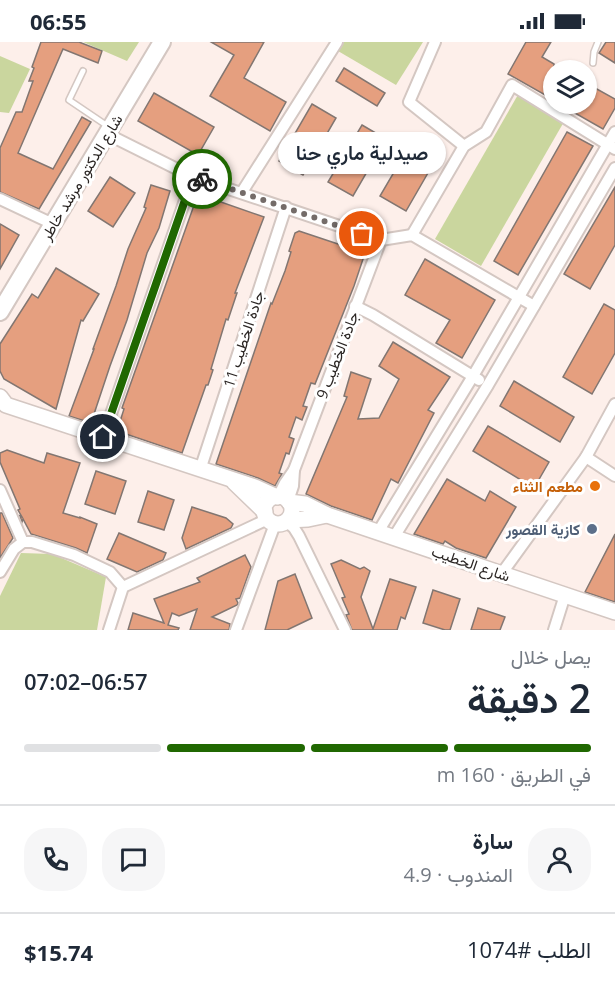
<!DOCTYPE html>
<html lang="ar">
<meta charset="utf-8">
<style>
body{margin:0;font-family:"Open Sans",Vazirmatn,sans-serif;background:#f6f6f7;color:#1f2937;direction:rtl;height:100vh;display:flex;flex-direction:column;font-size:22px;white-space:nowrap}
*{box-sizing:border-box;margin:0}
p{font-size:20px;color:#747a83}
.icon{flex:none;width:33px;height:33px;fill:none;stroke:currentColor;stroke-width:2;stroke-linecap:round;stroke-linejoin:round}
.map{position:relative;height:588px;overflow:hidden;direction:ltr}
.details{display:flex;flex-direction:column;background:#fff;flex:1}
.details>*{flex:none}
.buttons{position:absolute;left:543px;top:18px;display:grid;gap:12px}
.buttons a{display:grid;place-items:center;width:54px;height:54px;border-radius:50%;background:#fff;box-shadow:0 2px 4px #0004;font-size:30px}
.pin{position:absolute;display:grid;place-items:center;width:51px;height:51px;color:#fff;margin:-26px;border:3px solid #fff;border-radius:50%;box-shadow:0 2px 6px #0007}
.courier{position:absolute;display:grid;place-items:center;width:60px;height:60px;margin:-30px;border:4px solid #206801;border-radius:50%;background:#fff;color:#222;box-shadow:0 2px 8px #0007}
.bubble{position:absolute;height:42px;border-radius:21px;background:#fff;box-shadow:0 2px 4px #0004;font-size:20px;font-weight:600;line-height:42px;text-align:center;direction:rtl}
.headline em{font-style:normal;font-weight:600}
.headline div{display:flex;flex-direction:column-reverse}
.headline{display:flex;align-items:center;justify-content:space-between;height:102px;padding:0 24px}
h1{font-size:39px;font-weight:600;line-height:45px}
.bar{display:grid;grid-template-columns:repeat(4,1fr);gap:9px 6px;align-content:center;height:72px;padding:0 24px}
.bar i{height:8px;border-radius:4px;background:#e0e1e3}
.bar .active{background:#206801}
.bar p{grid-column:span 4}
.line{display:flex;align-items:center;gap:15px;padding:0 24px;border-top:2px solid #e0e1e3}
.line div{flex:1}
.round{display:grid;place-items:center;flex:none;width:63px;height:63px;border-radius:24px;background:#f6f6f7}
.status{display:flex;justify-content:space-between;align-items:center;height:42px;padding:0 30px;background:#fff;direction:ltr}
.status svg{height:16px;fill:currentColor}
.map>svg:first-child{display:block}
.green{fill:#cad69e}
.building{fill:#e59f7f;stroke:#827671;stroke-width:1.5}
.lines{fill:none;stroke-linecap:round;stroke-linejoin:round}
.lane-casing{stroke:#d4c7c2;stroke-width:8}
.street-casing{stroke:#d4c7c2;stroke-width:14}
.secondary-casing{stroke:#d4c7c2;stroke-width:18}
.primary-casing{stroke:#d4c7c2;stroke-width:20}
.lane{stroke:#fff;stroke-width:5}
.street{stroke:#fff;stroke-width:10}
.secondary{stroke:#fff;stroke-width:15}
.primary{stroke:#fff;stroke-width:16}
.done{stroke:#746c69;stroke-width:6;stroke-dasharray:0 10.8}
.route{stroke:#206801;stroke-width:8}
.food-dot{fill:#e8710a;stroke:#fff;stroke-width:2}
.service-dot{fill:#5c6f8a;stroke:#fff;stroke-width:2}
.labels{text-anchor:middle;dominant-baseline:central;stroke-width:6;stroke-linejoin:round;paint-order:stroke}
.street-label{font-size:15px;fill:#2a2523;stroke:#fff}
.food-label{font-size:15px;font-weight:bold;fill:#c56008;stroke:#fff;text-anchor:end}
.service-label{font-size:15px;font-weight:bold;fill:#4e5e75;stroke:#fff;text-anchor:end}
</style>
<div class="status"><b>06:55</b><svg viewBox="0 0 49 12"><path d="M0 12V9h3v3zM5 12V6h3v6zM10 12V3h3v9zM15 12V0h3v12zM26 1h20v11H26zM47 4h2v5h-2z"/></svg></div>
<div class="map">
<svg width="615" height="588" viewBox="0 0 615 588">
<rect width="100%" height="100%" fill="#fdefea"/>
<g class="green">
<polygon points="83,0 139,0 127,19"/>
<polygon points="344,0 423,0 396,43 338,9"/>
<polygon points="0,14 30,27 9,71 0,70"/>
<polygon points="519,51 565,78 481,224 435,197"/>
<polygon points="21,511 52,512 106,535 97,588 0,588 0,554"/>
</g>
<g class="building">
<polygon points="41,0 79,0 102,9 98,21 63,7 18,111 53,127 82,75 91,80 39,167 0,150 0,106 16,70 22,70 33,39 29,39 34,26 32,25"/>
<polygon points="211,0 264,0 244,36 286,60 270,89 210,54 234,13"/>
<polygon points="526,0 551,0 542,15 554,22 554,58 508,32"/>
<polygon points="606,0 615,0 615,21 599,11"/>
<polygon points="344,26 385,51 377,64 336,39"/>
<polygon points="586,41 615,57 615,66 603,87 559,62 586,62"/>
<polygon points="154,51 214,85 198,113 138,79"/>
<polygon points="312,62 336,76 303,133 279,119"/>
<polygon points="362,83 386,97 353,154 328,140"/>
<polygon points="567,90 593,104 518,233 494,219"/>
<polygon points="414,96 440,110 406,169 380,154"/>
<polygon points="110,135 135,151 113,185 88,169"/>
<polygon points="151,143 170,149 159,186 147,211 127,278 110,324 91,381 69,374 94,307 93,307 116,244 128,207 146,166 144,165"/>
<polygon points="615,145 615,203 590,247 564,232"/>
<polygon points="198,152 264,175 235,251 237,251 228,278 226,277 211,327 213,328 208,343 206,343 182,411 117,389 124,367 122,366"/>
<polygon points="0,182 19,193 0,227"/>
<polygon points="299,189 365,211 354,244 315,342 311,341 303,364 307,365 302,378 296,375 289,395 294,397 289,412 286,411 279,431 282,432 275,444 258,436 216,422 271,261 272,262 285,229 291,210 289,209 295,191"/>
<polygon points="425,217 495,258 462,316 436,301 450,278 405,253"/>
<polygon points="56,226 99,252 83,279 81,278 56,367 4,337 0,329 0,302 32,252 38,256"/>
<polygon points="604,262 615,268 615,311 592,352 563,335"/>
<polygon points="393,300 450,335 428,368 434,371 398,441 391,437 372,478 331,464 306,452 347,355 344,354 351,330 371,337 358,377 379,376 399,337 379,324"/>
<polygon points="514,339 574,375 560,400 500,364"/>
<polygon points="488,384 549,420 534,446 473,409"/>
<polygon points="7,408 44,421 47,411 80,421 63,471 80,476 80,475 97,482 87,511 76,506 31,492 23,477 22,480 20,474 22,475 18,468 20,467 0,420 0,411"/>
<polygon points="96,429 126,439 115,472 85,462"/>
<polygon points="447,437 485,459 490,449 516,465 486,516 456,506 445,499 443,502 414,492"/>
<polygon points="148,449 174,458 164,488 138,480"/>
<polygon points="192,465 226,476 233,482 231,486 186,507 182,496"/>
<polygon points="0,471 2,471 13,496 0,516"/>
<polygon points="119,491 166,511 163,518 137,530 107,517"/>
<polygon points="615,492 615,560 585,550"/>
<polygon points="245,513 251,525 240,556 236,557 238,561 237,563 212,575 230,582 229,588 190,588 197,567 179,574 172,571 168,583 179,586 178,588 128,588 133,571 164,581 154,557 200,540 197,536"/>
<polygon points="341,518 360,527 364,525 370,529 361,555 373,587 390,537 416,545 405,577 401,575 397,588 352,588 346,573 349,572 342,556 345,555 331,522"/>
<polygon points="295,532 312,576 287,588 265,588 278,539"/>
<polygon points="433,548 460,557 450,588 445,588 423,581"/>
<polygon points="478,566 505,575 500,588 471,588"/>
</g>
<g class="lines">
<g class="lane-casing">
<g id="lane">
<polyline points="593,21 594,10 598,0"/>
<polyline points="83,29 69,58 109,85"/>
</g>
</g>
<g class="street-casing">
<g id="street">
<polyline points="435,0 409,60 464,104"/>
<polyline points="107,92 193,135 381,198 412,193 534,264"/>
<polyline points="242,150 337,0"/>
<polyline points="0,157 53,182"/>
<polyline points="412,193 464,104 486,90 512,43 615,107"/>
<polyline points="355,264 373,273 479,338"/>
<polyline points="103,395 193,135"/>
<polyline points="586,415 615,434"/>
<polyline points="200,428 286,165"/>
<polyline points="0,448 23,500"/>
<polyline points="278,455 285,441 294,428 381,198"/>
<polyline points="288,459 293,444 294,428"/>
<polyline points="286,479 294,486 299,494 345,588"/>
<polyline points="378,490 473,334 615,90"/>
<polyline points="394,495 488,343 615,126"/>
<polyline points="0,530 14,507 23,500 32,500 74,513 110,530 123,545"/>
<polyline points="502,531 586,415 615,362"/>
<polyline points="109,588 123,545 268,477"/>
<polyline points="236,588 275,482"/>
<polyline points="554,588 565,553"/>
</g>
</g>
<g class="secondary-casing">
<g id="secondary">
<polyline points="0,355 6,363 255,445 277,455"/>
<polyline points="234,440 265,470"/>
<circle cx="278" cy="468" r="14"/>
<polyline points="289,460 305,462 327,473 615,570"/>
<polyline points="288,478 308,477 327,473"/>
</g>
</g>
<g class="primary-casing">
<polyline id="primary" points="0,270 162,0"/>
</g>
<use href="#lane" class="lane"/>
<use href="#street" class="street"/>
<use href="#secondary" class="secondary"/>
<use href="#primary" class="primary"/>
</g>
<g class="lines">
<polyline class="done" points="202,137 362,192"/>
<polyline class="route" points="103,395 193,135 202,137"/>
</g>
<circle class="food-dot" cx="595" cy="444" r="6"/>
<circle class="service-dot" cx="592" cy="487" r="6"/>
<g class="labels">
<g class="street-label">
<text transform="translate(81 135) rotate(-59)">شارع الدكتور مرشد خاطر</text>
<text transform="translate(243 297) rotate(-72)">جادة الخطيب 11</text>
<text transform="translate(337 313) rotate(-69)">جادة الخطيب 9</text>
<text transform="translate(471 521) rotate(19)">شارع الخطيب</text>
</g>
<g class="food-label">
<text x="583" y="444">مطعم الثناء</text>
</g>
<g class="service-label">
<text x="580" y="487">كازية القصور</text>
</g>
</g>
</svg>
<div class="buttons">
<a><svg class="icon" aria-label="layers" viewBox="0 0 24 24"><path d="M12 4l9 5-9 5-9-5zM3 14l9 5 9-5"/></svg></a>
</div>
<div class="pin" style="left:362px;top:192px;background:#ea580c"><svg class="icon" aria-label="bag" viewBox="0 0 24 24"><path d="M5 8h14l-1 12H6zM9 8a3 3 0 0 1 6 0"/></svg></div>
<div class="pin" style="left:103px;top:395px;background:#1f2937"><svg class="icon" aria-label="home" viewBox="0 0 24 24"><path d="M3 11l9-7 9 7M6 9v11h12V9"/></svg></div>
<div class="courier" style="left:202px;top:137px"><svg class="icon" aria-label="bike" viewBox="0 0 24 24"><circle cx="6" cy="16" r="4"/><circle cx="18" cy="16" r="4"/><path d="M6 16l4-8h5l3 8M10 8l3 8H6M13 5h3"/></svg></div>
<div class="bubble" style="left:278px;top:90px;width:168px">صيدلية ماري حنا</div>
</div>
<section class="details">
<div class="headline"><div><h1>2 دقيقة</h1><p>يصل خلال</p></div><em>06:57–07:02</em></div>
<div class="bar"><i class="active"></i><i class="active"></i><i class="active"></i><i></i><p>في الطريق · 160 m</p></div>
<div class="line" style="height:108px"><a class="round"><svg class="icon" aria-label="person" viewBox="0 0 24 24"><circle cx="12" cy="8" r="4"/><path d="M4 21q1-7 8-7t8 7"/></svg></a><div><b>سارة</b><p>المندوب · 4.9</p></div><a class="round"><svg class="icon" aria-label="chat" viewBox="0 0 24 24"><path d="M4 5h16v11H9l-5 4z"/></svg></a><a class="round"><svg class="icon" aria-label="phone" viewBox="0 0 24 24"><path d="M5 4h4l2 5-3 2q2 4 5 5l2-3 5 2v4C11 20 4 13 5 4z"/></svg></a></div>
<div class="line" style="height:78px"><div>الطلب #1074</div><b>$15.74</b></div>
</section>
